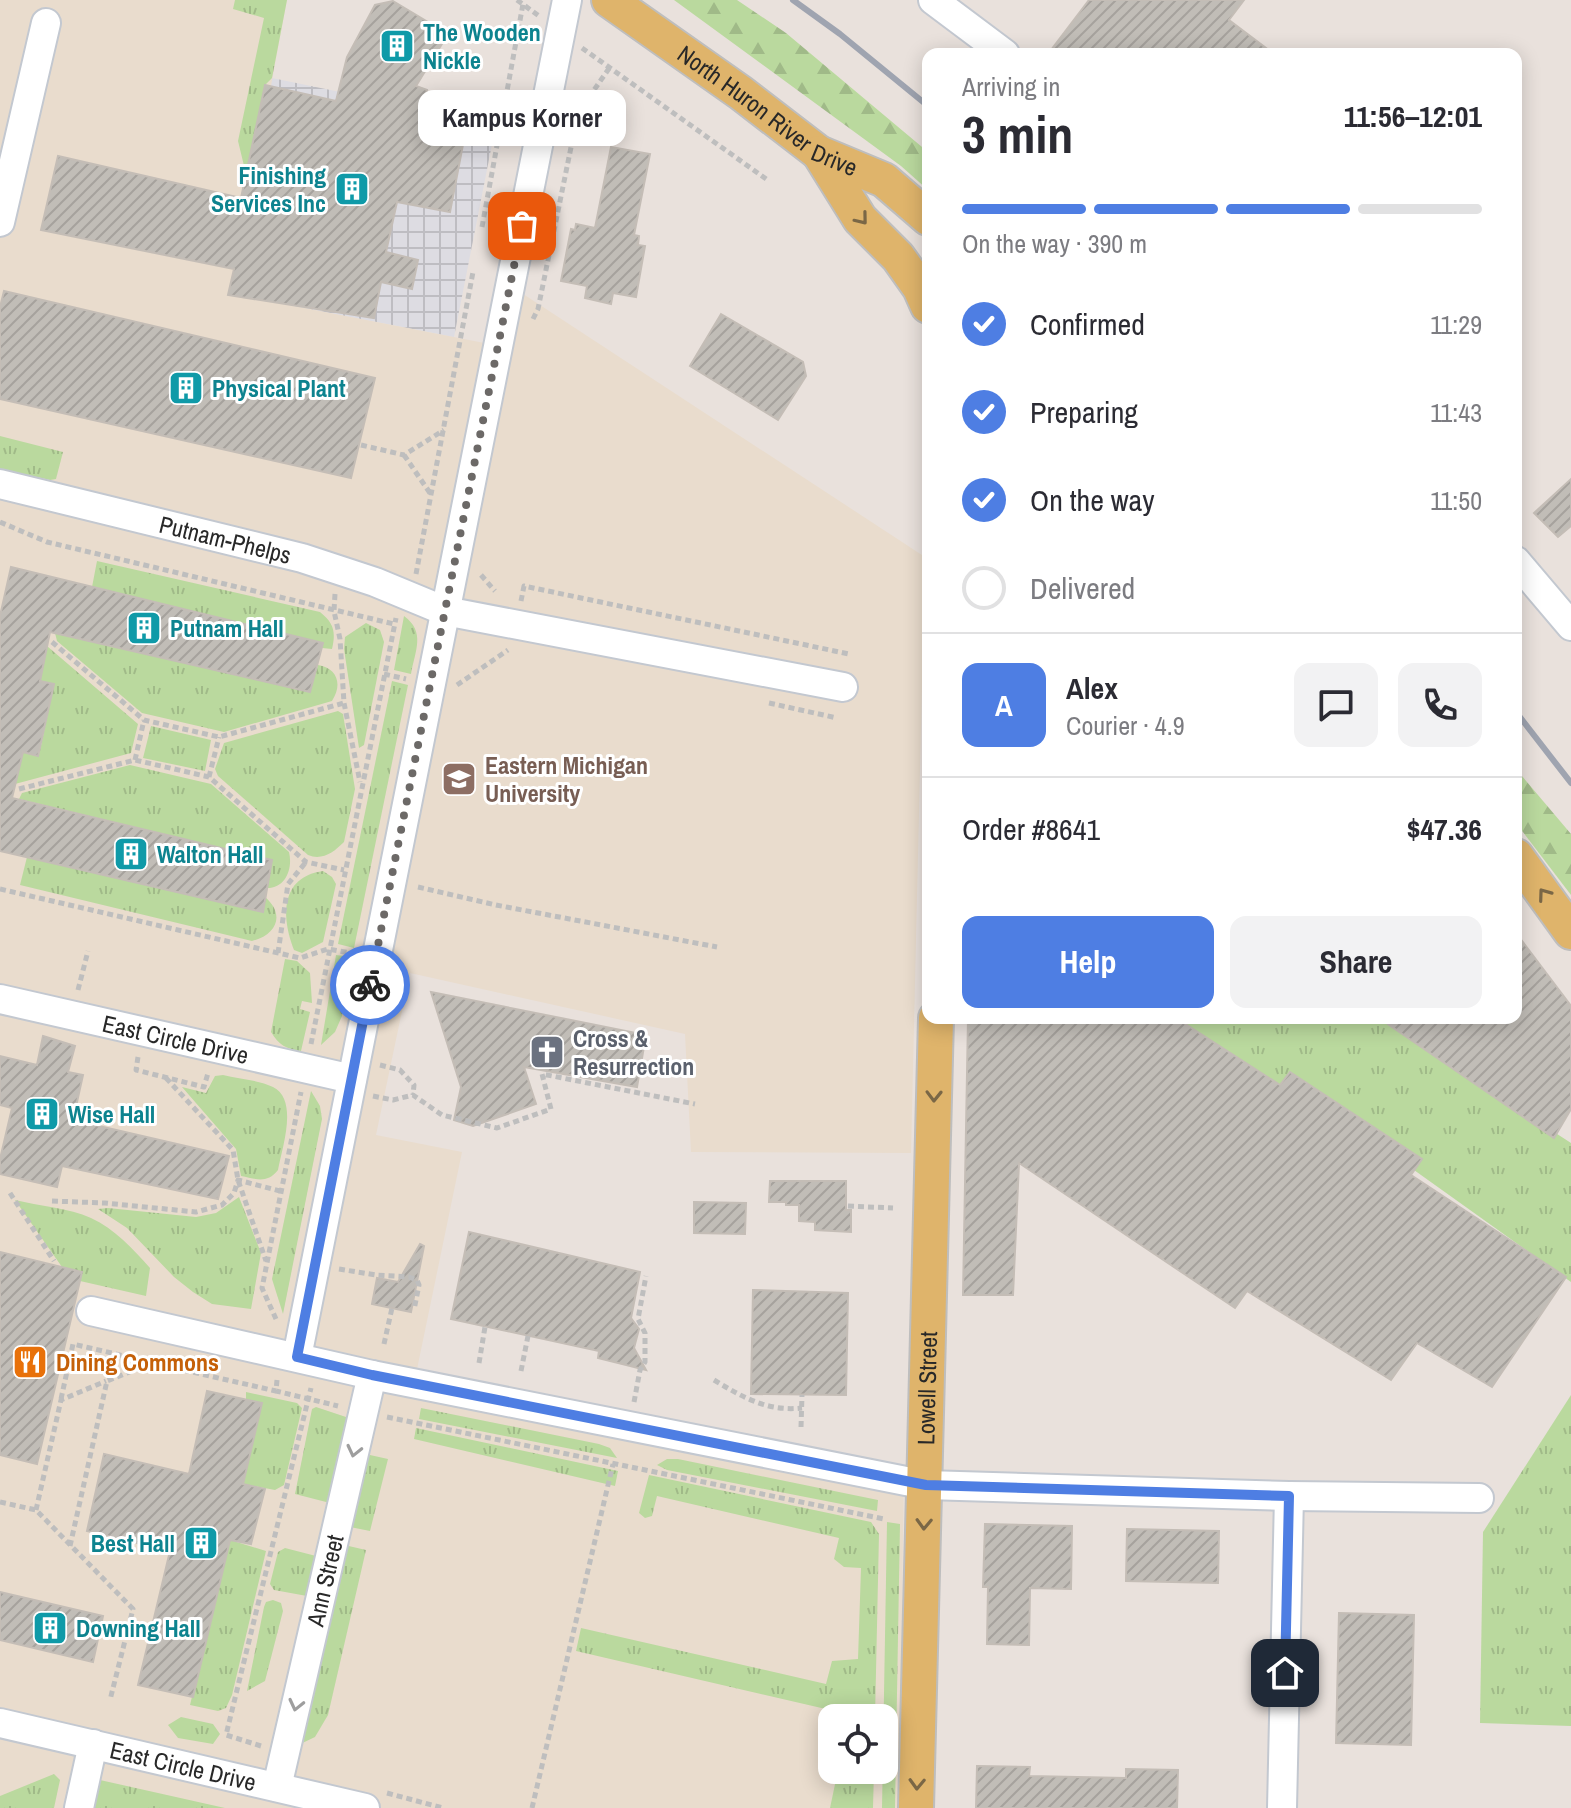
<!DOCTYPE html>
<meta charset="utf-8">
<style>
body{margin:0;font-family:"Archivo Narrow",sans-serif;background:#f2f2f3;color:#2b2b33;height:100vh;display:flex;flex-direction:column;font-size:30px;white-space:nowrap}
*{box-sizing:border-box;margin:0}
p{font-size:26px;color:#7c7c81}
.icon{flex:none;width:44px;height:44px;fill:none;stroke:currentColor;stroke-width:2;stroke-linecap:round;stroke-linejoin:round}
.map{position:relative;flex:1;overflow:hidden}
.sheet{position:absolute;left:922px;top:48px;width:600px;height:976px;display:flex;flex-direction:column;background:#fff;border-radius:16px;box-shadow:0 4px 20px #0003}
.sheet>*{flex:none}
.fabs{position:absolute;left:818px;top:1704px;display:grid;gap:16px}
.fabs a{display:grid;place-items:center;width:80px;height:80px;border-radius:16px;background:#fff;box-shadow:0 4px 20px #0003;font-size:40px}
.pin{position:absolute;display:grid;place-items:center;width:68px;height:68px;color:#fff;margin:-34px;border-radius:16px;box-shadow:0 4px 12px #0006}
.courier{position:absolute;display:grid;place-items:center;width:80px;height:80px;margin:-40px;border:6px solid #4e7ee3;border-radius:50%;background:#fff;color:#222;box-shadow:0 2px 10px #0007}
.bubble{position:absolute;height:56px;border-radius:16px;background:#fff;box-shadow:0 4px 20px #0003;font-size:26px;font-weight:700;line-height:56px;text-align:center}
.headline em{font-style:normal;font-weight:700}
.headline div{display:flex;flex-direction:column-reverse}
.headline{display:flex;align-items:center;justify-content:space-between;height:136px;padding:0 40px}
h1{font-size:52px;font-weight:700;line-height:60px}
.bar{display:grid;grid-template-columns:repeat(4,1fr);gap:12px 8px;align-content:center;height:96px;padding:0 40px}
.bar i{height:10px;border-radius:6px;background:#e1e1e2}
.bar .current{background:#4e7ee3}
.bar p{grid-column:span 4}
.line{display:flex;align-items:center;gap:20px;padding:0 40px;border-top:2px solid #e1e1e2}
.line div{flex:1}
.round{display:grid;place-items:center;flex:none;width:84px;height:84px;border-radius:16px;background:#f2f2f3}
ol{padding:0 40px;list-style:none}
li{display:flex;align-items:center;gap:24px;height:88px}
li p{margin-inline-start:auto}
li .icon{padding:8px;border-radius:50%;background:#4e7ee3;color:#fff;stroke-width:4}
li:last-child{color:#7c7c81}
li i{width:44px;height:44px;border:4px solid #e1e1e2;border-radius:50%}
.primary-button{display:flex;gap:16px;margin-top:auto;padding:16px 40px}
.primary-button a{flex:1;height:92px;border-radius:16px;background:#4e7ee3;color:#fff;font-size:32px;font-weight:700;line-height:92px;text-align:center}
.primary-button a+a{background:#f2f2f3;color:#2b2b33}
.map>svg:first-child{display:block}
.industrial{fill:url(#industrial-grid)}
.education{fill:#e9dccd;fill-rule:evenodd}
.grass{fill:url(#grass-tufts)}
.forest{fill:url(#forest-firs)}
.building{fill:url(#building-hatch);stroke:#c4bdb6;stroke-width:2}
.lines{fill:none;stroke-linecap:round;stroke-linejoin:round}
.minor-casing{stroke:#c3c8d0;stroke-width:32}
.major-casing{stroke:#bebebe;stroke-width:38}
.path{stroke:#bebebe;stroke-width:5;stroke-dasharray:6 4;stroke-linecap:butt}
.minor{stroke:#fff;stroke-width:28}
.major{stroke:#dfb46b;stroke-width:34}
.rail{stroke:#9fa4b0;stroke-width:6}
.oneway{stroke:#7a6746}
.oneway2{stroke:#9e9e9e}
.done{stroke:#6c6967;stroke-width:8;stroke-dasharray:0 14.4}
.route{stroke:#4e7ee3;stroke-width:10}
.labels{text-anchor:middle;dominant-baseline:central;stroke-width:6;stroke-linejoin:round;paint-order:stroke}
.culture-label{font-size:24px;font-weight:bold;fill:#0d838f;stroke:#fff;text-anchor:start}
.street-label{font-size:24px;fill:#282828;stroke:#fff}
.education-label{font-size:24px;font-weight:bold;fill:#785e54;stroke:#fff;text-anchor:start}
.worship-label{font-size:24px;font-weight:bold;fill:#5b616d;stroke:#fff;text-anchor:start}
.food-label{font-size:24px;font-weight:bold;fill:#c56008;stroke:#fff;text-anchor:start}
</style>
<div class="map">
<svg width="1571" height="1808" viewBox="0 0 1571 1808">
<defs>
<pattern id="industrial-grid" width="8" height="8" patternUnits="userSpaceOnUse" patternTransform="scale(2)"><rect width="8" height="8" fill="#dddce2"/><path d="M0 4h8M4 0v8" fill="none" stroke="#bebdc2"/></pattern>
<pattern id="grass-tufts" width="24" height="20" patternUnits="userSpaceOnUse" patternTransform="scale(2)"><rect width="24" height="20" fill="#bad99e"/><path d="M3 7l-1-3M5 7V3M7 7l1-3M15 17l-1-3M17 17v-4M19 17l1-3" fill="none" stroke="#a0ba88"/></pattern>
<pattern id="forest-firs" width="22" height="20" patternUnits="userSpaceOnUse" patternTransform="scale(2)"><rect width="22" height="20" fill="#bad99e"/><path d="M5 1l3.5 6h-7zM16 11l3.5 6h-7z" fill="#a0ba88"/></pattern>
<pattern id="building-hatch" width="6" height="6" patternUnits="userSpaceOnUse" patternTransform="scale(2)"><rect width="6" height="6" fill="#c1bdb7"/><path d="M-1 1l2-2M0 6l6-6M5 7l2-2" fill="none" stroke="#a6a29d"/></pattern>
</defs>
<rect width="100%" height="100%" fill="#e9e1dc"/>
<polygon class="industrial" points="272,78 496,124 454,337 232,294"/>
<path class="education" d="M0,0H287L232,294L505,347L517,290L925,557L911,1153L691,1152L685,1034L410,973L376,1135L462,1152L416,1374L904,1471L899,1808H0ZM832,1718H884V1770H832Z"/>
<g class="grass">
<polygon points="235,0 287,0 272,78 265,85 246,174 238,141 264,18 233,9"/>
<polygon points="0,436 63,452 56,479 50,480 0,469"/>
<path d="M97,561L320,612C334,623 336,632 332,649L322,648L323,644L92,587Z"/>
<path d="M404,616C426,632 415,651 411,674L394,670Z"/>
<polygon points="366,623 380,630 384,642 364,745 359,748 344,649 345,637"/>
<path d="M55,633L310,692L318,665C337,668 343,684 332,701L224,732L142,713L57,641Z"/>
<polygon points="47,646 138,724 131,753 15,784 23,752 39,755 54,685 40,681"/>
<polygon points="392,681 408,685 354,948 338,944"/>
<path d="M338,711L343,714L355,789L344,842C334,852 322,861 308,855L218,776L215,769L224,743Z"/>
<polygon points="151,726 211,740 205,771 143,758"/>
<path d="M130,765L211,784L289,852C293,868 286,888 267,888L272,860L19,799L22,793Z"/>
<path d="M27,857L262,911L265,897C286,915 276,935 252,941L20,885Z"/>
<path d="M323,871L332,877L336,884L323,942L302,953L294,950C281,917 280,877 323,871Z"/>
<polygon points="336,955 353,957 342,1016 335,1032 321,1045"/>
<path d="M285,959L297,961L310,973L312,1003L302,1001L300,1009L310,1012L301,1051C286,1049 279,1045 271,1032Z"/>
<polygon points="1176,1018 1379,1018 1571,1143 1571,1282 1414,1170 1421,1159 1290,1072 1280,1085"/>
<path d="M223,1075C239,1079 259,1080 273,1087C299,1100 282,1148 278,1170C267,1184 256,1179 241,1176L236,1149L182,1087L206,1093L215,1076Z"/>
<polygon points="311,1091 320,1106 322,1119 283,1314 272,1279"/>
<polygon points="239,1197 261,1253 251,1309 212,1304 193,1292 174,1277 127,1228 98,1209 108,1208 196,1217 216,1213"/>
<path d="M15,1200C39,1206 69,1208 91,1218C115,1229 133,1249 150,1268L146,1296L80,1281L82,1272L62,1267Z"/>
<polygon points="246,1392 297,1403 302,1408 284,1485 275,1490 243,1484 262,1403 246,1399"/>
<polygon points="1571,1395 1571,1726 1480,1723 1483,1532"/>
<polygon points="316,1407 349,1418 330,1503 295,1494 312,1409"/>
<polygon points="421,1408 599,1444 610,1448 617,1458 419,1419"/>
<polygon points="416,1428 618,1471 615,1486 414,1439"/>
<polygon points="361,1453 388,1459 370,1531 345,1526"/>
<polygon points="667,1459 678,1459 878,1500 877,1511 667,1470 657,1465"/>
<polygon points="649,1475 871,1522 879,1534 875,1718 832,1718 832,1737 828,1736 826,1730 830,1710 576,1651 581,1628 826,1684 832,1661 858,1659 861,1568 844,1567 834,1559 839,1538 657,1496 652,1516 645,1518 639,1513"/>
<polygon points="887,1522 900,1524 895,1808 882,1808"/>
<polygon points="230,1540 266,1551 232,1695 226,1708 218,1711 190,1705"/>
<polygon points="340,1544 366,1550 328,1715 315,1737 294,1747"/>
<polygon points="285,1548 316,1556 307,1596 274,1590 270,1584 278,1552"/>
<polygon points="273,1600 281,1603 283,1611 265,1681 247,1691 264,1607 266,1602"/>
<polygon points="181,1717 213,1724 220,1734 213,1744 178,1738 168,1725"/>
<polygon points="838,1770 874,1770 873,1808 830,1808"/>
<polygon points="54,1774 60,1780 54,1808 0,1808 0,1796"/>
<polygon points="100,1780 225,1808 94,1808"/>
</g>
<g class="forest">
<polygon points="674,0 737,0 786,33 928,152 928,190 901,166"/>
<polygon points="1516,769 1571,834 1571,895 1516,823"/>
</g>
<g class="building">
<polygon points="1089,0 1244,0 1229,20 1274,54 1048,54"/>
<polygon points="393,1 448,34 416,86 427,90 421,119 466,129 450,212 397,202 386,252 418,260 412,289 381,282 374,318 228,295 234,269 41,230 58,156 241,198 265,85 336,101 347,57 375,5"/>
<polygon points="611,147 650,154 634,235 639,236 638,245 645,246 636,297 613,293 611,304 585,298 587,286 561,281 571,229 575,230 576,224 595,228"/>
<polygon points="4,291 375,378 351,478 0,399 0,307"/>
<polygon points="721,314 803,362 806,376 778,420 690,366"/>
<polygon points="1571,479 1571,526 1558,537 1534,513"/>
<polygon points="11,567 323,643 310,692 50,632 40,681 54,684 38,756 23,752 12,798 272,860 263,912 0,851 0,616"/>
<polygon points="1516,933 1571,1006 1571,1109 1554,1138 1379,1018 1516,1018"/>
<polygon points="431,992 646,1035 637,1087 524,1067 536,1104 473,1126 454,1120 461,1087"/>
<polygon points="968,1018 1176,1018 1280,1085 1290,1072 1422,1159 1411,1175 1566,1277 1492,1387 1417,1343 1391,1380 1247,1291 1235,1308 1019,1163 1013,1295 963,1295"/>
<polygon points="43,1036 75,1046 68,1072 83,1075 73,1120 229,1156 218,1199 62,1166 57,1187 0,1174 0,1159 12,1108 0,1105 0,1056 37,1065"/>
<polygon points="770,1181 846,1181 846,1210 851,1210 851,1232 815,1230 815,1222 799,1221 799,1205 786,1205 786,1202 769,1202"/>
<polygon points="694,1202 746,1203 745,1234 694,1233"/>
<polygon points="469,1232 640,1272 631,1318 639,1329 634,1348 646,1370 598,1358 599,1351 451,1319"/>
<polygon points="420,1244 424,1246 411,1312 372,1304 377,1278 398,1282"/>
<polygon points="0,1252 82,1272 37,1464 0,1455"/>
<polygon points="753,1290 848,1293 846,1395 751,1394"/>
<polygon points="207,1391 262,1403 243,1484 265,1489 251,1544 230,1540 193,1697 138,1685 170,1551 87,1531 104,1454 189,1474"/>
<polygon points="985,1524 1072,1526 1071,1589 1030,1588 1029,1645 987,1644 988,1587 983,1587"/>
<polygon points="1127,1529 1219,1531 1218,1583 1126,1581"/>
<polygon points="0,1592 103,1616 93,1662 0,1640"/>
<polygon points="1339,1613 1414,1615 1411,1745 1336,1743"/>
<polygon points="977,1766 1030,1767 1029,1776 1126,1778 1126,1769 1178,1770 1177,1808 976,1808"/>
</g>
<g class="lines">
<g class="minor-casing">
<g id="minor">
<polyline points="933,0 1005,54"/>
<polyline points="0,222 46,23"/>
<path id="s1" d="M0,484L302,558L375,582L445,611L843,687"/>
<polyline points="1516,561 1571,626"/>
<path id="s2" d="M0,999L352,1079"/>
<polyline points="91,1311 372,1375 926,1485 1289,1496 1479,1498"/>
<polyline points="297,1357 567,0"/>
<path id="s3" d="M0,1723L365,1808"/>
<path id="s4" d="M277,1787L372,1375"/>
<polyline points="79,1808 93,1744"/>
<polyline points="1282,1808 1289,1496"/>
</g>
</g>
<g class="major-casing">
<g id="major">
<path id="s5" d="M609,0L741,93L819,153L884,180L928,218"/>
<polyline points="819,153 860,219 898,257 920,288 928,306"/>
<polyline points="1516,856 1571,932"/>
<path id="s6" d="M916,1808L936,1018"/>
</g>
</g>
<g class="path">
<polyline points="517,0 539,16"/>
<polyline points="582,48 769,181"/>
<polyline points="482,227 523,4"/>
<polyline points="533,319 538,309 578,113 610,67"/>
<polyline points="361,445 404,455 444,430"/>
<polyline points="404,455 432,496"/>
<polyline points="0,522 47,542 394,624"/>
<polyline points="416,574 473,272"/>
<polyline points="481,575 495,591"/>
<polyline points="335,594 334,611 340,639 344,703 360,782"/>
<polyline points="521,601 524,586 849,654"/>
<polyline points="52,642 144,720 219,737 344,703"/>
<polyline points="384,674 406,679"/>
<polyline points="457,685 508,650"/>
<polyline points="769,703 837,718"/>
<polyline points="135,760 144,720"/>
<polyline points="209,777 219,737"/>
<polyline points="19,789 135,760 209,777 306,862 344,870"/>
<polyline points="418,887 496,905 717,947"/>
<polyline points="0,889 300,958 328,949 351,953"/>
<polyline points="278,953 288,884 306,862"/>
<polyline points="78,990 88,951"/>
<polyline points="311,1044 396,618"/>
<polyline points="138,1057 136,1070 204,1087 208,1073"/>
<polyline points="380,1065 400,1070 414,1085 413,1095"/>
<polyline points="166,1078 233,1150 238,1180 266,1261"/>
<polyline points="373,1096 393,1100 413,1095 442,1115 497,1128 551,1109 542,1074 695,1104"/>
<polyline points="10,1193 54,1261"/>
<polyline points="52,1201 105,1203 196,1212 222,1205 234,1193 238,1180 280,1191"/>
<polyline points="848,1206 893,1208"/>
<polyline points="339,1269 376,1275 409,1277 417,1280 419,1285 414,1310"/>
<polyline points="276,1319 262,1288 301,1092"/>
<polyline points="384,1344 392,1308"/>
<polyline points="479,1363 485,1327"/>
<polyline points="521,1371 528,1336"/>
<polyline points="277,1380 276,1391 338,1406"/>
<path d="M714,1380C742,1397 768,1412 802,1408"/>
<polyline points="61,1399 73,1344 150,1362"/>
<polyline points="634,1402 640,1370 645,1362 645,1333 638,1319 646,1276"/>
<polyline points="387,1417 884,1519"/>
<polyline points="801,1427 802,1395"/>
<polyline points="0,1502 36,1510 133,1609 110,1700"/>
<polyline points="36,1510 61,1400 106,1381"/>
<polyline points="70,1546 107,1381 152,1363 276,1391"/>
<polyline points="261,1746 226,1735 311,1388"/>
<polyline points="387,1793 443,1808"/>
<polyline points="532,1808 613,1464"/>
</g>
<use href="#minor" class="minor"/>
<use href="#major" class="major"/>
<g class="rail">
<polyline points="793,0 840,34 928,106"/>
<polyline points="1516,712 1571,783"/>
</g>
</g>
<defs><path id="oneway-chevron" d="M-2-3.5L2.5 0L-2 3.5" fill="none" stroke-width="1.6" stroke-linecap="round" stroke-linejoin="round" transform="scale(2)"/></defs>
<g class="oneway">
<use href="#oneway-chevron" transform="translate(862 219) rotate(51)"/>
<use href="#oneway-chevron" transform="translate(1544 894) rotate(-126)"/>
<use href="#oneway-chevron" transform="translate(934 1096) rotate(91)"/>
<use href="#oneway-chevron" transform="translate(924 1524) rotate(92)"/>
<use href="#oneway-chevron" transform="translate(917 1784) rotate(92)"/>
</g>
<g class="oneway2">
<use href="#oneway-chevron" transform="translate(354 1451) rotate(103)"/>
<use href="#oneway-chevron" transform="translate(296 1705) rotate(103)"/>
</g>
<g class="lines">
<polyline class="done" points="370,985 522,226"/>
<polyline class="route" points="370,985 297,1357 372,1375 926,1485 1289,1496 1285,1673"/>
</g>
<defs>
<g id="building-square" transform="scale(1.8)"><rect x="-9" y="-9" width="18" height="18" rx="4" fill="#0f9aa8" stroke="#fff"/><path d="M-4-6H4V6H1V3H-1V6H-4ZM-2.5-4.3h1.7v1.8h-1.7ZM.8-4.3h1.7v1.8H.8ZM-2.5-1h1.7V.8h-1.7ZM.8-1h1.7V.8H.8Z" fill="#fff"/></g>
<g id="university-square" transform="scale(1.8)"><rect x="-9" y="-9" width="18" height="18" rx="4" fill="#8d6e63" stroke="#fff"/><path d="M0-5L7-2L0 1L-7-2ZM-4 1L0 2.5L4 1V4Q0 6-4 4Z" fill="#fff"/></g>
<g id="church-square" transform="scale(1.8)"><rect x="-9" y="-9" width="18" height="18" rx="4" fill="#6b7280" stroke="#fff"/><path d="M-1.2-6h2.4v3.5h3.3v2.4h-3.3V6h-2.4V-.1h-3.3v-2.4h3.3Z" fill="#fff"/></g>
<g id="restaurant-square" transform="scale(1.8)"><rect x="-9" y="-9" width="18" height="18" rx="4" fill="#e8710a" stroke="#fff"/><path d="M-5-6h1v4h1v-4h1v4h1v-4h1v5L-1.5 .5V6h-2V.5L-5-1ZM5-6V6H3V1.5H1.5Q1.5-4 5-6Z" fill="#fff"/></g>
</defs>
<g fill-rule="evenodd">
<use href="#building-square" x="397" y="46"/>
<use href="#building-square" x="352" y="189"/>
<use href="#building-square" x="186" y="388"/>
<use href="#building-square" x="144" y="628"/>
<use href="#university-square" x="459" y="779"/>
<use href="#building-square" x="131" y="854"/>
<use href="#church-square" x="547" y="1052"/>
<use href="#building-square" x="42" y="1114"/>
<use href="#restaurant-square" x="30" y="1362"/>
<use href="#building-square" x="201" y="1543"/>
<use href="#building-square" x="50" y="1628"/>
</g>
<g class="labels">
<g class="culture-label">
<text x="423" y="32">The Wooden<tspan x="423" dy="28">Nickle</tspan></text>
<text x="326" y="175" text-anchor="end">Finishing<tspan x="326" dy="28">Services Inc</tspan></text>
<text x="212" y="388">Physical Plant</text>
<text x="170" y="628">Putnam Hall</text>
<text x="157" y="854">Walton Hall</text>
<text x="68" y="1114">Wise Hall</text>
<text x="175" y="1543" text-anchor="end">Best Hall</text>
<text x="76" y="1628">Downing Hall</text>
</g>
<g class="street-label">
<text stroke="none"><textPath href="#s5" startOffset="194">North Huron River Drive</textPath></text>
<text stroke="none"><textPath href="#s1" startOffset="232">Putnam-Phelps</textPath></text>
<text stroke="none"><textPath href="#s2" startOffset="180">East Circle Drive</textPath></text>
<text stroke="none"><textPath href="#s6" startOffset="420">Lowell Street</textPath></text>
<text stroke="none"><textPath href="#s4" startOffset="212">Ann Street</textPath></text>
<text stroke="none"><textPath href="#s3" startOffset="188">East Circle Drive</textPath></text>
</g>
<g class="education-label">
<text x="485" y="765">Eastern Michigan<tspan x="485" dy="28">University</tspan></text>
</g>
<g class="worship-label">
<text x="573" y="1038">Cross &amp;<tspan x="573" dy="28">Resurrection</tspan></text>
</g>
<g class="food-label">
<text x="56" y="1362">Dining Commons</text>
</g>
</g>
</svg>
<div class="fabs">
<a><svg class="icon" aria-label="locate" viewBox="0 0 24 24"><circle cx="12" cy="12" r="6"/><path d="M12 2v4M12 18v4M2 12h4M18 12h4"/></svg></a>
</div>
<div class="pin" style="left:522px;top:226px;background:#ea580c"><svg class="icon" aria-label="bag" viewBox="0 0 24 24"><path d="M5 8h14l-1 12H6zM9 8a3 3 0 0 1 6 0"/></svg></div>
<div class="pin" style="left:1285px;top:1673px;background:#1f2937"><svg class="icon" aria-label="home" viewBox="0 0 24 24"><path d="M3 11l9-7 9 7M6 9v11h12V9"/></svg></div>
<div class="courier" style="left:370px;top:985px"><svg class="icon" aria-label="bike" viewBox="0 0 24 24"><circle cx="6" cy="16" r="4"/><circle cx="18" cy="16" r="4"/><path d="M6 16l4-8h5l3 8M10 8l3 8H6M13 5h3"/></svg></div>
<div class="bubble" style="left:418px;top:90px;width:208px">Kampus Korner</div>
<section class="sheet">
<div class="headline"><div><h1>3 min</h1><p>Arriving in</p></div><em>11:56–12:01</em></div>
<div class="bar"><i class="current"></i><i class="current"></i><i class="current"></i><i></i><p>On the way · 390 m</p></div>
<ol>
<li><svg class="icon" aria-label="check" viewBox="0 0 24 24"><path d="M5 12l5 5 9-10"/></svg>Confirmed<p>11:29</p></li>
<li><svg class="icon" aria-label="check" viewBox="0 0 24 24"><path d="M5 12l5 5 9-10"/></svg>Preparing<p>11:43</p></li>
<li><svg class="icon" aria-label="check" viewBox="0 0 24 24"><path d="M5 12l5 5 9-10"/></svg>On the way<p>11:50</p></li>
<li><i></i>Delivered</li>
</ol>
<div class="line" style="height:144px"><b class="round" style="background:#4e7ee3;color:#fff">A</b><div><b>Alex</b><p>Courier · 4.9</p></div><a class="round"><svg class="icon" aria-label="chat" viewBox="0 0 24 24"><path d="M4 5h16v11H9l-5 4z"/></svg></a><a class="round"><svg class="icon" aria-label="phone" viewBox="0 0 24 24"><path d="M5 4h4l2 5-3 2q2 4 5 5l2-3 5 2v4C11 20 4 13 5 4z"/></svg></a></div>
<div class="line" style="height:104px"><div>Order #8641</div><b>$47.36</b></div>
<div class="primary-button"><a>Help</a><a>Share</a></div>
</section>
</div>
